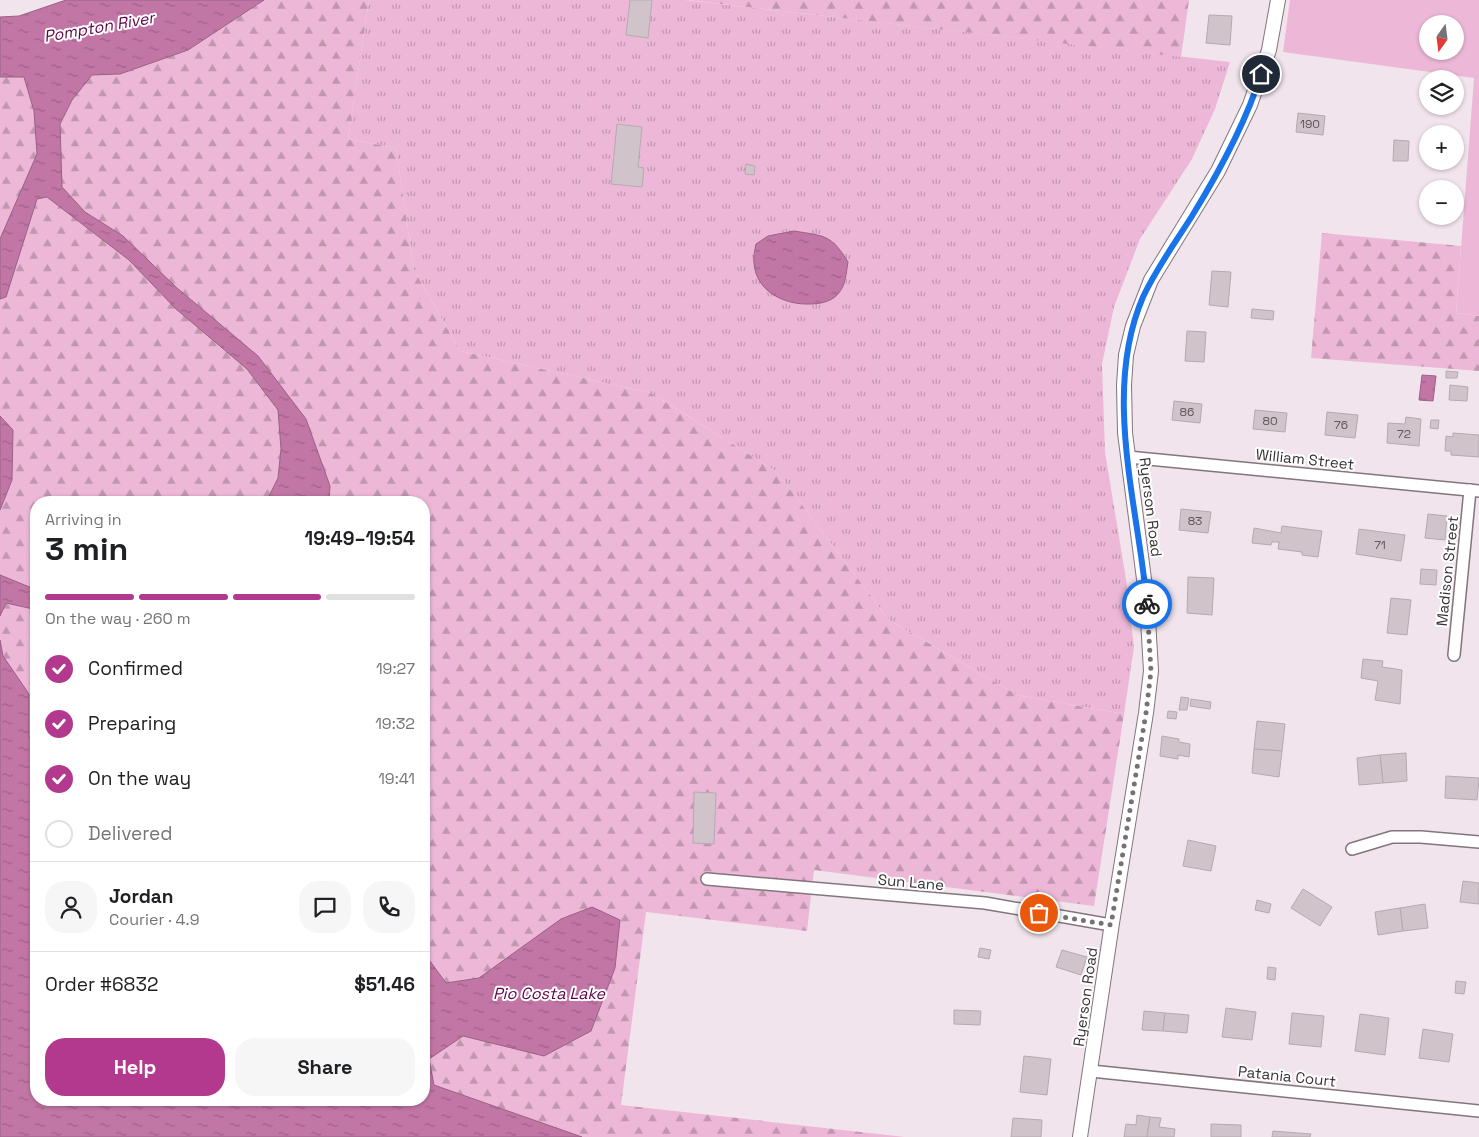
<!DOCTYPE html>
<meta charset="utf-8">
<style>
body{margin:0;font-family:"Space Grotesk",sans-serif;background:#f6f6f6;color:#202124;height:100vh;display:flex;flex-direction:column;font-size:19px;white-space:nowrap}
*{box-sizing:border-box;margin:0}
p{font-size:16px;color:#757577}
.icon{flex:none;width:28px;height:28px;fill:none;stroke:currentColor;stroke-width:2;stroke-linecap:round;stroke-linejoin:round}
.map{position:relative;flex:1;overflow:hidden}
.sheet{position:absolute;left:30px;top:496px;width:400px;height:610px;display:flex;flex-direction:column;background:#fff;border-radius:20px;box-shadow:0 1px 4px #0004}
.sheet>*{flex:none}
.needle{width:32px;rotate:194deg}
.controls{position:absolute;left:1419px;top:15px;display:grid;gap:10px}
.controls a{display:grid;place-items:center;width:45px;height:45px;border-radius:50%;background:#fff;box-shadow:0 1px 4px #0004;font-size:25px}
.pin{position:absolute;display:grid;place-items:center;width:42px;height:42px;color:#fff;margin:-21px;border:2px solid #fff;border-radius:50%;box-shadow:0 1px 5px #0007}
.courier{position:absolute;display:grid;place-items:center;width:50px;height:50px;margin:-25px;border:4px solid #1a73e8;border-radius:50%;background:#fff;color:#222;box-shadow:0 1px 6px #0007}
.overview em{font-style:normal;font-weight:600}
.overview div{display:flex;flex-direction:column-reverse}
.overview{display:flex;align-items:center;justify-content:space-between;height:85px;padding:0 15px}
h1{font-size:32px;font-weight:600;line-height:38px}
.bar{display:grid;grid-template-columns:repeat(4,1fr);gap:8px 5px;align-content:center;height:60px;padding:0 15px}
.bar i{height:6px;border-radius:4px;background:#e0e0e0}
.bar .current{background:#b2398d}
.bar p{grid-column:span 4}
.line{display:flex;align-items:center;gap:12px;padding:0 15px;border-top:1px solid #e0e0e0}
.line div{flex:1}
.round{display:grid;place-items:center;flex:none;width:52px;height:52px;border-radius:20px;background:#f6f6f6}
ol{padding:0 15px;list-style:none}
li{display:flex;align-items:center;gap:15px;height:55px}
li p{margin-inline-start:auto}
li .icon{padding:5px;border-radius:50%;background:#b2398d;color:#fff;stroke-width:4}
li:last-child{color:#757577}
li i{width:28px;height:28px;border:2px solid #e0e0e0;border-radius:50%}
.button{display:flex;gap:10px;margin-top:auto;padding:10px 15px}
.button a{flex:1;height:58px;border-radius:20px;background:#b2398d;color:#fff;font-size:20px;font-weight:600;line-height:58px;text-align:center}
.button a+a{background:#f6f6f6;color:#202124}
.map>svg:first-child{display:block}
.grass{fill:url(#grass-tufts)}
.forest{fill:url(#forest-firs)}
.green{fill:#edb8d7;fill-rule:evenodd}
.water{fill:url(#water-ripples);stroke:#986284}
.building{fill:#d1c3ca;stroke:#b7a9b1}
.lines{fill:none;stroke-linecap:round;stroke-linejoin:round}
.minor-casing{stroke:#82757c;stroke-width:14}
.tertiary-casing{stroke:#82757c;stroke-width:16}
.minor{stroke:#fff;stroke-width:11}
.tertiary{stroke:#fff;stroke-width:14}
.done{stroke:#787075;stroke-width:5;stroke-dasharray:0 9}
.route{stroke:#1a73e8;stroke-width:6}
.labels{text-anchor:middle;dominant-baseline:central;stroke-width:4;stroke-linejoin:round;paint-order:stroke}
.number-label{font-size:12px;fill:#5e565a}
.street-label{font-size:15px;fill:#373235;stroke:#fff}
.water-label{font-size:16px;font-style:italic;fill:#5f0047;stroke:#fff}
</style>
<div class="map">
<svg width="1479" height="1137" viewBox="0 0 1479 1137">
<defs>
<pattern id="grass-tufts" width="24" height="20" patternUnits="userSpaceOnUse" patternTransform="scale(1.25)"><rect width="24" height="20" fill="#edb8d7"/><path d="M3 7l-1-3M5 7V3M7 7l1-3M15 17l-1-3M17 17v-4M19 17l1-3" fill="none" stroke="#c196af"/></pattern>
<pattern id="forest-firs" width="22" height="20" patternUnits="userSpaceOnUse" patternTransform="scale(1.25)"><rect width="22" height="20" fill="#edb8d7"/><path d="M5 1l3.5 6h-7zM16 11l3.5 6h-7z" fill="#c196af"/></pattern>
<pattern id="water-ripples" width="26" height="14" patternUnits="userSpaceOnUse" patternTransform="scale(1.25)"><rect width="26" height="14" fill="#c276a6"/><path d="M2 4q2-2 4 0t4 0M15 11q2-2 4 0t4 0" fill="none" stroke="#9e6188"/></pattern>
</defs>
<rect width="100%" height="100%" fill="#f2e4ec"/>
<polygon class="grass" points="369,0 685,0 1230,62 1215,109 1192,159 1140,239 1114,307 1102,364 1105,452 1126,579 1134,647 1124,714 1017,695 889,620 777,472 651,393 460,351 414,270 396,148 348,139"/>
<g class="forest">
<polygon points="264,0 369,0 348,139 396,148 414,270 460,351 651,393 777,472 889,620 1017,695 1124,714 1094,906 814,870 807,931 646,912 621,1105 905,1137 334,1137 424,1100 424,502 36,502 36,797 0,793 0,77 120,74 188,50"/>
<polygon points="687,0 1189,0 1181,57"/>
<polygon points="1322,233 1461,246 1456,313 1479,316 1479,371 1311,358"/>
</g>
<path class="green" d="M1290,0H1479V316L1456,313L1474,78L1283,52ZM1428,24H1455V51H1428Z"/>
<g class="water">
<polygon points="66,0 264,0 188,50 120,74 92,75 72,100 60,124 62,187 85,212 123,236 177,288 258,356 306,419 330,486 329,502 219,502 267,500 278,478 281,449 278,410 247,369 176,309 129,260 47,197 37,199 6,297 0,299 0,239 37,154 34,111 24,77 0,77 0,17 19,16"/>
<path d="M794,231C824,236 831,234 848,262C846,273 846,285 838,294C831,302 819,304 810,304C785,305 756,292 754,263C753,257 755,250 756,244L768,236Z"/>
<polygon points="1422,375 1436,376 1433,401 1419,400"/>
<polygon points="0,416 13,430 12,480 0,510"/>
<polygon points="36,573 36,652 33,609 6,603 0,616 0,575 32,588 32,576"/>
<polygon points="0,640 3,656 29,694 29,737 36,738 36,1100 424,1100 424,953 446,983 479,978 561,919 592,907 620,920 615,968 591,1031 544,1056 463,1036 429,1059 434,1085 582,1137 0,1137"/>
</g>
<g class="building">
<polygon points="630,0 652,0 648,38 626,35"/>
<polygon points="1209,15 1232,16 1230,45 1206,43"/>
<polygon points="1298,113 1325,116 1323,135 1296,132"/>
<polygon points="617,124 642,127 638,167 644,168 642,187 611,184"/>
<polygon points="1394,140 1409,141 1408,161 1393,161"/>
<polygon points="746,164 755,166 754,175 745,174"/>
<polygon points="1212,271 1231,272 1228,307 1209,305"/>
<polygon points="1252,309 1274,311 1273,320 1251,318"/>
<polygon points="1187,331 1206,332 1204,362 1185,361"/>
<polygon points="1446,371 1458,372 1457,378 1446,378"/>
<polygon points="1450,385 1468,387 1467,401 1449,400"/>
<polygon points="1174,401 1202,404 1200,423 1172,420"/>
<polygon points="1255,410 1287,413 1285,432 1253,429"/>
<polygon points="1327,412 1358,415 1355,438 1325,435"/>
<polygon points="1406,417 1421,419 1419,446 1387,443 1388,423 1405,424"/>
<polygon points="1431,420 1439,420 1438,429 1430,428"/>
<polygon points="1453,433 1479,435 1479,457 1451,455 1451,451 1445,451 1446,436 1453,437"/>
<polygon points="1181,509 1211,512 1208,533 1179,530"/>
<polygon points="1428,514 1447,516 1445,540 1425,538"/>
<polygon points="1282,526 1322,531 1318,557 1302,555 1302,552 1278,549 1279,542 1272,542 1271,545 1252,543 1254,528 1281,533"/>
<polygon points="1359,529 1405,535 1401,561 1356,554"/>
<polygon points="1421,569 1437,570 1436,585 1420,584"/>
<polygon points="1188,577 1214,578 1212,615 1187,613"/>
<polygon points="1391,598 1411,600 1407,635 1387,633"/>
<polygon points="1363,659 1383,661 1382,667 1402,670 1400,704 1375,700 1378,681 1361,678"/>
<polygon points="1181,697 1189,698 1187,710 1179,710"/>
<polygon points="1191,699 1211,702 1210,709 1190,706"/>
<polygon points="1168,711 1177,712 1176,719 1167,718"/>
<polygon points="1257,721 1285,724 1282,751 1254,749"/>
<polygon points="1162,736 1179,739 1179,742 1190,744 1189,757 1178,755 1178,759 1160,756"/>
<polygon points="1254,749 1282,751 1279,777 1252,773"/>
<polygon points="1406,753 1407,781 1383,783 1380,755"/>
<polygon points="1380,755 1383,783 1359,785 1357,758"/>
<polygon points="1446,776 1479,778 1477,800 1445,798"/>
<polygon points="694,792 716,793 714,844 693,843"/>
<polygon points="1188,840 1216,846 1211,871 1183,866"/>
<polygon points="1463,881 1479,883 1479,904 1460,902"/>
<polygon points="1303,889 1332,907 1320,926 1291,908"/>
<polygon points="1257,900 1271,904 1269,913 1255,910"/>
<polygon points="1425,904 1428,928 1403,931 1400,908"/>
<polygon points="1400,908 1403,931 1378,935 1375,912"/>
<polygon points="980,948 991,950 989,959 978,957"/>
<polygon points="1062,950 1087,957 1081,975 1056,967"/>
<polygon points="1268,967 1276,968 1275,980 1267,979"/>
<polygon points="1456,981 1466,982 1464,994 1455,993"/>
<polygon points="1226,1008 1256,1012 1252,1040 1222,1037"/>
<polygon points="954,1010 981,1011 980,1025 954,1024"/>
<polygon points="1144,1011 1165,1013 1163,1031 1142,1030"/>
<polygon points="1165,1013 1189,1015 1187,1033 1163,1031"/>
<polygon points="1292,1013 1324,1016 1321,1047 1289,1044"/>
<polygon points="1360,1014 1389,1018 1385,1055 1355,1051"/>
<polygon points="1423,1029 1453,1034 1449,1062 1419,1058"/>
<polygon points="1024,1056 1051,1059 1047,1095 1020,1092"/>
<polygon points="1137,1115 1150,1117 1147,1137 1124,1137 1126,1124 1136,1125"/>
<polygon points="1150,1117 1161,1118 1159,1127 1175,1129 1174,1137 1147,1137"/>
<polygon points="1013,1118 1042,1120 1041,1137 1011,1137"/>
<polygon points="1211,1124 1241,1125 1241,1137 1211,1137"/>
<polygon points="1273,1131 1311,1134 1310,1137 1272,1137"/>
</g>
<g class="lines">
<g class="minor-casing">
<g id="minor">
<polyline points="1128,457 1479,491"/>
<polyline points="1454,655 1470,490"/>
<polyline points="1352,849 1392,837 1421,837 1479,842"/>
<polyline points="707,879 985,903 1111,925"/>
<polyline points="1091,1071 1479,1111"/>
</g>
</g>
<g class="tertiary-casing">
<polyline id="tertiary" points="1080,1137 1112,923 1146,713 1151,671 1147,602 1125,433 1124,385 1126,355 1133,326 1151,280 1218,171 1250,105 1269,50 1278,0"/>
</g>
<use href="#minor" class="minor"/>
<use href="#tertiary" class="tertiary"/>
</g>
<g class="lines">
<polyline class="done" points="1039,913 1111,925 1146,713 1151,671 1147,604"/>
<path class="route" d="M1147,604C1138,505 1102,392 1143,297C1156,269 1175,243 1192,216C1219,172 1246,123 1261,74"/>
</g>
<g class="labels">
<g class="number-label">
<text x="1310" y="124">190</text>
<text x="1187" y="412">86</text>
<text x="1270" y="421">80</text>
<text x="1341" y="425">76</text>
<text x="1404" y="434">72</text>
<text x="1195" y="521">83</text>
<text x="1380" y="545">71</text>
</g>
<g class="street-label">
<text transform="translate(1305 459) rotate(6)">William Street</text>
<text transform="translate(1151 507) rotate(83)">Ryerson Road</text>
<text transform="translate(1447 571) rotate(-84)">Madison Street</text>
<text transform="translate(911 882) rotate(5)">Sun Lane</text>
<text transform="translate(1085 997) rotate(-82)">Ryerson Road</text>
<text transform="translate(1287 1076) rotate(6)">Patania Court</text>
</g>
<g class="water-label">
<text transform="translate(99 27) rotate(-10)">Pompton River</text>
<text x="549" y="993">Pio Costa Lake</text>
</g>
</g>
</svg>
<div class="controls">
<a><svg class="needle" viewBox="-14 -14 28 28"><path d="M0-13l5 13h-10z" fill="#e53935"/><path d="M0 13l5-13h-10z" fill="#757577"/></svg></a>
<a><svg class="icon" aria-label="layers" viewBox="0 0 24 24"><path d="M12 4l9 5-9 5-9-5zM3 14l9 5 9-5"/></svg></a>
<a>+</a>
<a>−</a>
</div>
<div class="pin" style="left:1039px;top:913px;background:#ea580c"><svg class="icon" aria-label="bag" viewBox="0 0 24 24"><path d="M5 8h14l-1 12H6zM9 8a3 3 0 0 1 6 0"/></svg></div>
<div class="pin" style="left:1261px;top:74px;background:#1f2937"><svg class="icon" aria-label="home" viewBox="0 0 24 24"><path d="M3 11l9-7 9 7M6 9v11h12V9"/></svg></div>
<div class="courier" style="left:1147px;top:604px"><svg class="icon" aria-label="bike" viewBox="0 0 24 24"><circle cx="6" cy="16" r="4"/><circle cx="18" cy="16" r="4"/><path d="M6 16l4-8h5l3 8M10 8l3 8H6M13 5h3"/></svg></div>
<section class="sheet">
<div class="overview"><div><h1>3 min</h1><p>Arriving in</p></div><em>19:49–19:54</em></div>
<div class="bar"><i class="current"></i><i class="current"></i><i class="current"></i><i></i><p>On the way · 260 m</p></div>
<ol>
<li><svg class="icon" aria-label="check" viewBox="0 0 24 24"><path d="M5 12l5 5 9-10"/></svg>Confirmed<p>19:27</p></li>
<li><svg class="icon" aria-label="check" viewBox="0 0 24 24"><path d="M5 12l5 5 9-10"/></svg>Preparing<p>19:32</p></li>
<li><svg class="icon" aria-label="check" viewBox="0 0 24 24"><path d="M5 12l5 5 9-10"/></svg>On the way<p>19:41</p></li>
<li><i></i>Delivered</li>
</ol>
<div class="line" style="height:90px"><a class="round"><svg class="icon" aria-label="person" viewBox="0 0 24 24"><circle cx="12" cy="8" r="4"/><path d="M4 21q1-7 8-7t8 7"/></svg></a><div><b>Jordan</b><p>Courier · 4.9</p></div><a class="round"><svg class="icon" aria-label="chat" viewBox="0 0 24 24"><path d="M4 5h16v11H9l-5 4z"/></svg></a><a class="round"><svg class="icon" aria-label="phone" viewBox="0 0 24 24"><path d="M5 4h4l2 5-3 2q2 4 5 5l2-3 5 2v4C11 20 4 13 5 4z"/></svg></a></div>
<div class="line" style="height:65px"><div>Order #6832</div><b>$51.46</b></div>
<div class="button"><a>Help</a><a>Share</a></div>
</section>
</div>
